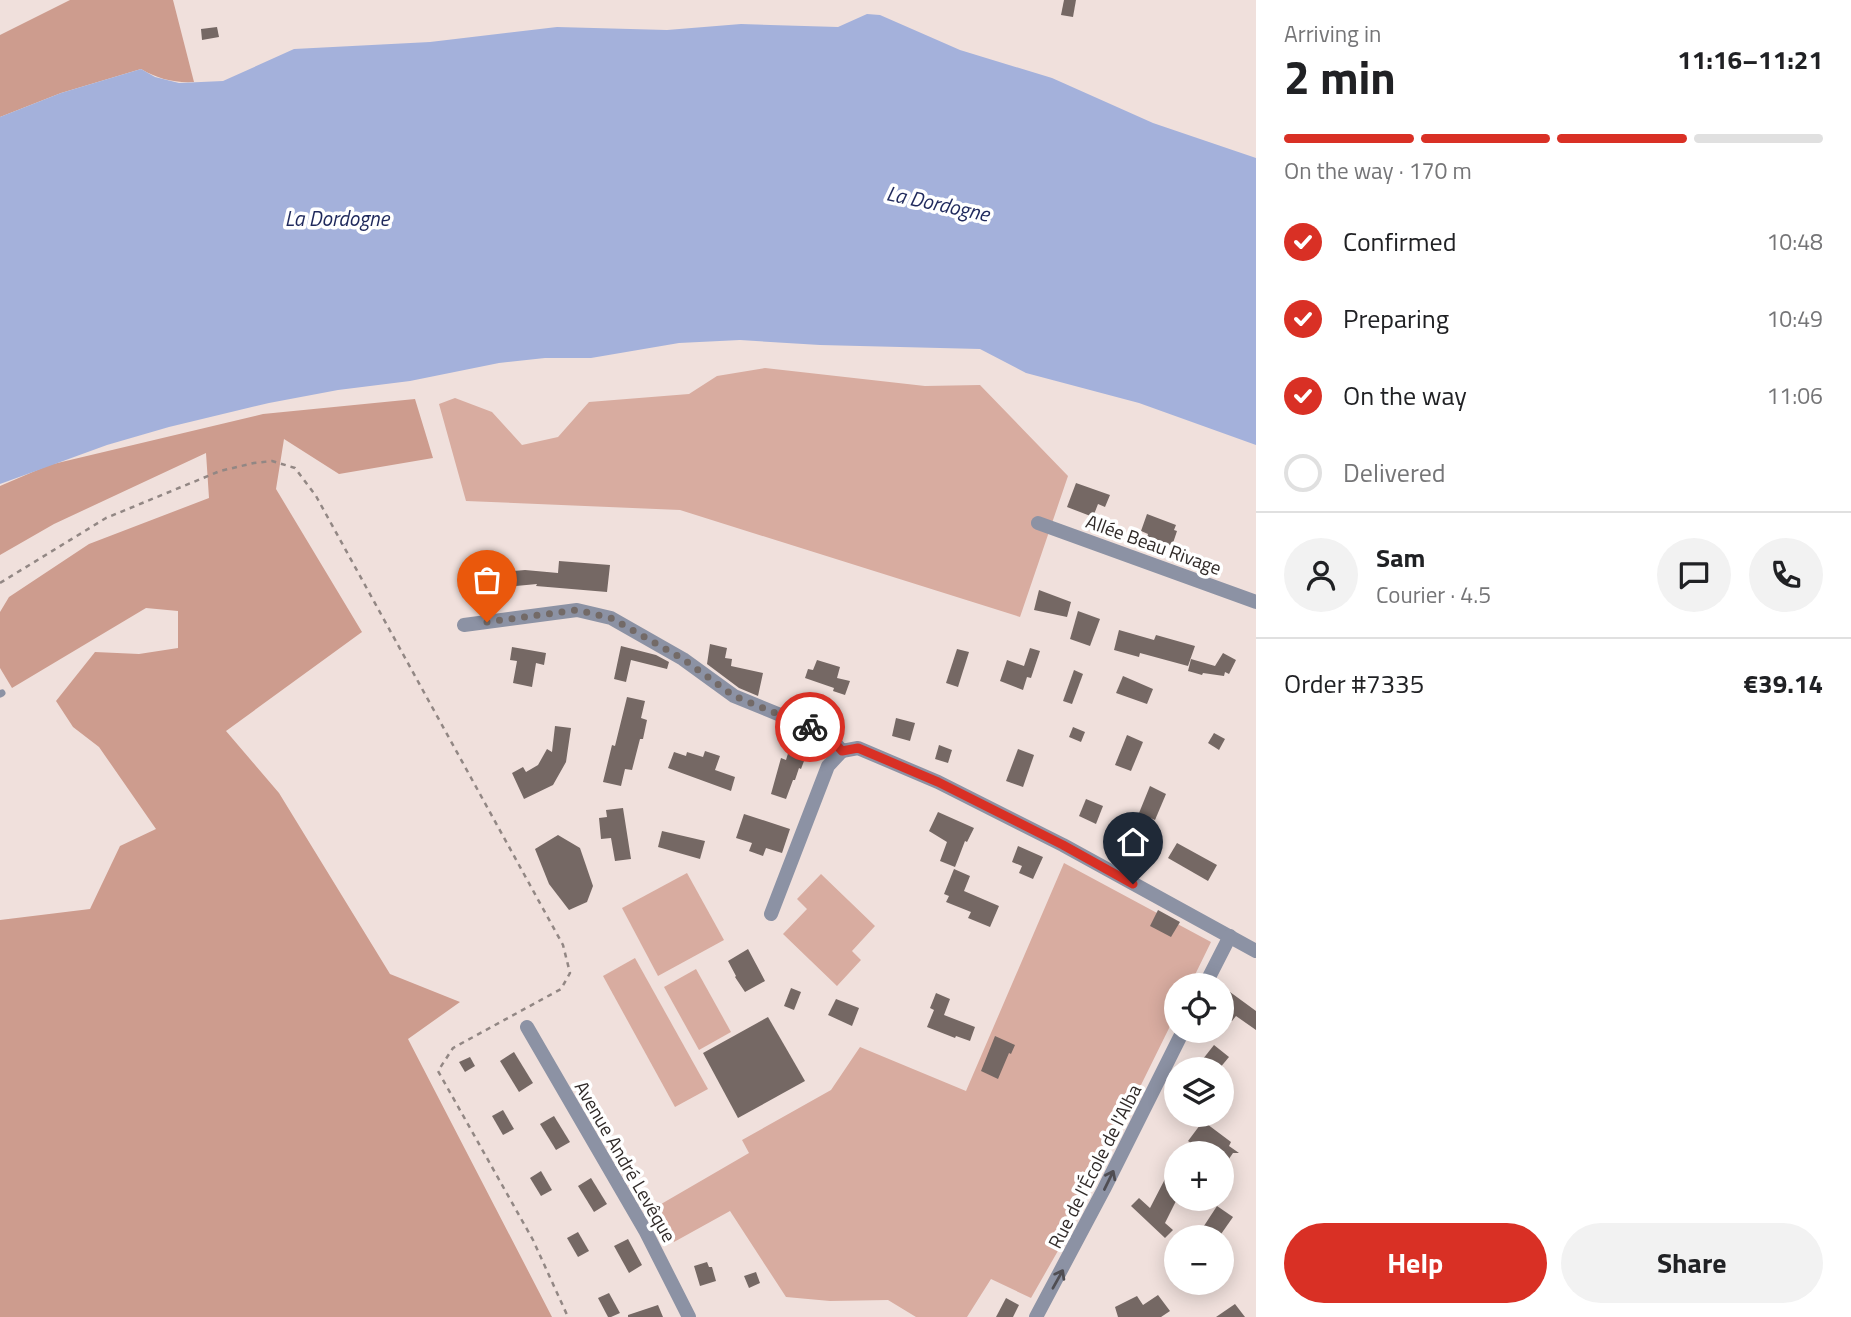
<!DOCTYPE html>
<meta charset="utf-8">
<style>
body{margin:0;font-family:"Titillium Web",sans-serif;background:#f2f2f2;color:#202124;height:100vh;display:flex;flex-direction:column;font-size:26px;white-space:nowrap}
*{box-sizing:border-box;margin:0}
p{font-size:23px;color:#757577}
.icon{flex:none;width:38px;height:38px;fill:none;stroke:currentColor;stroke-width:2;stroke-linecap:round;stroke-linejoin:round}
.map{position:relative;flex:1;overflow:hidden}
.drawer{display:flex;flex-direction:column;background:#fff;width:595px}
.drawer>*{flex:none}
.tools{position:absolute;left:1164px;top:973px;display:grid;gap:14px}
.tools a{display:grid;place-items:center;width:70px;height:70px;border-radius:50%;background:#fff;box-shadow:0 4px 18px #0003;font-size:35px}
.pin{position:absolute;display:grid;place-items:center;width:60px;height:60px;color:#fff;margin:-72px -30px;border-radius:50% 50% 50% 0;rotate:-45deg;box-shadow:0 0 7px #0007}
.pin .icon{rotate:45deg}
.courier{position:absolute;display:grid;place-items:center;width:70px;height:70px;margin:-35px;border:5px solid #d93025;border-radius:50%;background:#fff;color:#222;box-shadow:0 2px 9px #0007}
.headline em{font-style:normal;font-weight:700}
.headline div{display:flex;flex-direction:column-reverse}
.headline{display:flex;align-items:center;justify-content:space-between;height:119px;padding:0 28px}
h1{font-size:46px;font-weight:700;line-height:52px}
.bar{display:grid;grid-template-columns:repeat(4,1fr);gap:10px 7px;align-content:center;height:84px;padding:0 28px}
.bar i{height:9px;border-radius:5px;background:#e0e0e0}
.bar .on{background:#d93025}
.bar p{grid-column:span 4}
.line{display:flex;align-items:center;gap:18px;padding:0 28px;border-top:2px solid #e0e0e0}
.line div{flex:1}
.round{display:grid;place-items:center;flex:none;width:74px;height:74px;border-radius:37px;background:#f2f2f2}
ol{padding:0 28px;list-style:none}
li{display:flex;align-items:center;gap:21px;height:77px}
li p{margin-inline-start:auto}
li .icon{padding:7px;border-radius:50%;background:#d93025;color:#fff;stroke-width:4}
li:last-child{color:#757577}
li i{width:38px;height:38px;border:4px solid #e0e0e0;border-radius:50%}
.primary-button{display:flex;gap:14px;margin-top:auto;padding:14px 28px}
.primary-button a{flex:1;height:80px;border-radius:42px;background:#d93025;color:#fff;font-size:28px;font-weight:700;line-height:80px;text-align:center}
.primary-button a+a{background:#f2f2f2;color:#202124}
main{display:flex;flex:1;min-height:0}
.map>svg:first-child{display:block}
.green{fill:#d8aca0}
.forest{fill:#cd9c8e}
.water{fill:#a4b1db}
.building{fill:#756864}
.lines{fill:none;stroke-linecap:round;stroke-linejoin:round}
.path{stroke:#928784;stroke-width:2.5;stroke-dasharray:5 5;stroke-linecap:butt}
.service{stroke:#8c92a4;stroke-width:7}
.minor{stroke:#8c92a4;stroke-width:14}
.oneway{stroke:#504e53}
.done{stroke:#736a67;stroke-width:7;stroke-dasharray:0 12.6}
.route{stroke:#d93025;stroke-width:9}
.labels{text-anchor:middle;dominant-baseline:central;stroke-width:7;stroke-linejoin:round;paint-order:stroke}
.street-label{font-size:19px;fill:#302a28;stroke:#fff}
.water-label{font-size:21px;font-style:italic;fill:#1f295c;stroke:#fff}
</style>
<main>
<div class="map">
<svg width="1256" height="1317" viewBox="0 0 1256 1317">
<rect width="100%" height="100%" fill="#f0e0dc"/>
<g class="green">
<polygon points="765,368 925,386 980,385 1068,476 1020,617 680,510 466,501 439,404 455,398 492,412 522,445 558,437 589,402 689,394 717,376"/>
<polygon points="1064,863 1211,942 1190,985 1176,985 1176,1014 1067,1235 1031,1298 991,1279 967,1317 916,1317 888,1300 830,1301 786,1297 730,1211 674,1242 656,1207 749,1153 742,1140 831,1090 860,1047 966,1091"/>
<polygon points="687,873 724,940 658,976 622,908"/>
<polygon points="821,874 875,926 852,951 861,960 837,986 783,934 807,909 797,899"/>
<polygon points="635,958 708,1089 675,1107 603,976"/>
<polygon points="696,969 731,1032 699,1050 664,987"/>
</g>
<g class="forest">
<path d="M70,0H173L194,82C174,83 158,79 141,69L61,93L0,117V35Z"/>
<polygon points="415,399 433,458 339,474 284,439 276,489 362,632 226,731 279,793 390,974 460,1002 408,1039 552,1317 0,1317 0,920 90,909 120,846 156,829 99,747 73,727 56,701 95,652 139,654 178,648 178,611 146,608 12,688 0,668 0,612 9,597 89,544 209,498 206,453 54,524 0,555 0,486 49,465 263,414"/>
</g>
<polygon class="water" points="867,14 880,15 960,50 1052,78 1153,123 1256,158 1256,445 1139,403 1026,373 980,349 820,345 740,340 679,343 591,358 545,358 499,363 410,381 338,390 269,403 169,427 107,445 0,484 0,117 61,93 141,69 155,77 179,83 223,81 294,49 430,42 557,27 667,30 741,24 838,27"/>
<g class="building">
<polygon points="1064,0 1076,0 1073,17 1061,15"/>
<polygon points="217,27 219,37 202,40 201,29"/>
<polygon points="1076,483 1110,495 1105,507 1098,504 1093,517 1067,507"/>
<polygon points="1147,514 1176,525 1174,530 1177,531 1172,546 1147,537 1148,534 1141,531"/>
<polygon points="559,561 610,565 607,592 536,586 537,584 505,587 503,572 525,570 558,573"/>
<polygon points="1039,590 1071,602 1067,617 1034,610"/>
<polygon points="1078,611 1100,619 1090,646 1070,639"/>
<polygon points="1119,630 1154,640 1156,635 1195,646 1188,666 1140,653 1139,657 1114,650"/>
<polygon points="710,644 727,648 725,658 732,659 731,666 763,673 758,696 739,688 707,664"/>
<polygon points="621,646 656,655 669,662 667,669 631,660 626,682 614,679"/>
<polygon points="512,647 546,653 544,665 536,663 532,687 513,683 517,661 510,660"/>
<polygon points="1030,648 1040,651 1031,678 1027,677 1023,690 1000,681 1007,660 1024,666"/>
<polygon points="957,649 969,652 958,687 946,683"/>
<polygon points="1223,653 1236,660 1229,674 1225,672 1224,676 1203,673 1202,675 1188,671 1191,659 1215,666"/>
<polygon points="817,660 840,667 837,678 850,681 845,695 833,691 834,688 805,678 808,669 813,670"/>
<polygon points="1074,670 1083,674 1072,704 1063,701"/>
<polygon points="1123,676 1153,689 1147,704 1116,693"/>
<polygon points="627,697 645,701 641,718 647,720 643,739 640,739 632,770 625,769 621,786 603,782 612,745 615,746"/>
<polygon points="896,718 915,723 910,741 892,736"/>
<polygon points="555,726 571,728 566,762 553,785 524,799 512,773 523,767 526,772 538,765 547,749 552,752"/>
<polygon points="1073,727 1085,732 1081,742 1069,737"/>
<polygon points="1214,733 1225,739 1219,750 1208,743"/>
<polygon points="1127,735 1143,742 1131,771 1115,765"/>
<polygon points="939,745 952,750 948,763 935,759"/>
<polygon points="790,747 807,753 801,769 799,768 795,780 793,780 786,799 771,794 781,758 786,760"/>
<polygon points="1018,749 1034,755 1023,787 1006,781"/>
<polygon points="705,751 720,756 715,770 735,777 731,791 668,768 674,752 686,756 687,752 703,757"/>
<polygon points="1150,786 1166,794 1155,820 1139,813"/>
<polygon points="1086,799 1103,806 1096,824 1079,816"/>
<polygon points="623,808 631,859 615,861 611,838 601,839 599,818 607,817 606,810"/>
<polygon points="938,812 974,828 967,842 965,841 955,867 940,861 947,842 929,831"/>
<polygon points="744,814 790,829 782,853 766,848 763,856 749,851 752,843 736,838"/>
<polygon points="662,831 705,841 700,859 658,847"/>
<polygon points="558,835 580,848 593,886 587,902 569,910 549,884 535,849"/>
<polygon points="1177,843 1217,865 1208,881 1168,858"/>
<polygon points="1018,846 1043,857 1033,879 1019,873 1022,866 1012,862"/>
<polygon points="954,869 970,876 964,891 999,906 990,927 968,918 971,912 946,902 949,896 944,894"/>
<polygon points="1158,910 1180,922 1171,937 1150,926"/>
<polygon points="748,949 765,981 745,992 735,977 736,976 728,961"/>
<polygon points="791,988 801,992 794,1010 784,1006"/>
<polygon points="1230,992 1256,1011 1256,1030 1236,1016 1232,1021 1222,1014 1222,1003"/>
<polygon points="936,993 950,999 944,1015 975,1027 970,1041 956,1036 955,1038 927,1027 934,1010 930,1008"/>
<polygon points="836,999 859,1008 852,1026 828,1015"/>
<polygon points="768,1017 805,1081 738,1118 703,1053"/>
<polygon points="995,1036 1015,1045 1011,1054 1009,1053 998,1079 981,1071"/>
<polygon points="1214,1045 1229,1057 1219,1069 1195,1069"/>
<polygon points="514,1052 533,1083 519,1092 500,1061"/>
<polygon points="470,1057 475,1066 465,1072 459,1062"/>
<polygon points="503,1110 514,1129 503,1135 492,1116"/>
<polygon points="554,1116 570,1142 556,1150 540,1124"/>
<polygon points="1203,1121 1231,1142 1229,1146 1239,1153 1233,1153 1222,1169 1222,1153 1204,1153 1188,1141"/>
<polygon points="541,1171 552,1190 541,1196 530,1178"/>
<polygon points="591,1178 607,1204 594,1212 578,1186"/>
<polygon points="1165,1179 1176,1184 1176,1201 1165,1223 1173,1230 1165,1238 1131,1206 1139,1198 1150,1208"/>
<polygon points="1217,1206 1233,1217 1219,1237 1207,1237 1200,1232"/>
<polygon points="578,1232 589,1251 578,1257 567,1238"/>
<polygon points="628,1239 642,1265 629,1273 614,1246"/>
<polygon points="707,1262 709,1267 712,1267 716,1281 700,1286 694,1266"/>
<polygon points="756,1272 760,1283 749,1288 744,1276"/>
<polygon points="609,1293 620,1313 611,1317 608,1317 598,1298"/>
<polygon points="1158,1295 1170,1311 1161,1317 1118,1317 1115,1307 1137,1296 1143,1305"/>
<polygon points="1006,1298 1019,1305 1013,1317 996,1317"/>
<polygon points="1235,1304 1245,1317 1216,1317"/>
<polygon points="658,1305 663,1317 628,1317 628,1315"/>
</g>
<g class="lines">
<polyline class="path" points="0,583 106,518 220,471 254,463 272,461 295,468 316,496 563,945 570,973 561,989 453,1048 438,1071 533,1240 568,1317"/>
<polyline class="service" points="0,694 2,693"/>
<g class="minor">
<polyline points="1038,523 1256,602"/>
<polyline points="464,625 577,610 611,618 683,659 734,696 827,734 842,751"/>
<polyline points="842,751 858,748 938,782 1063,845 1256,951"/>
<polyline points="771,914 828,766 842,751"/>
<polyline points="1205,985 1230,936"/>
<polyline points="527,1027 646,1232 689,1317"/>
<polyline points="1036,1317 1104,1189 1183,1031"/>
</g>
</g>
<defs><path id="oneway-shaft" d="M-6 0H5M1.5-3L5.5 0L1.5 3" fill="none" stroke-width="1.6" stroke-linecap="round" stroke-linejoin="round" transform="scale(1.75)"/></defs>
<g class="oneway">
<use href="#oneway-shaft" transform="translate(1109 1180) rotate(-64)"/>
<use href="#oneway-shaft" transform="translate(1058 1279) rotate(-61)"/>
</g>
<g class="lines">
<polyline class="done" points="487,622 577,610 611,618 683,659 734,696 810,727"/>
<polyline class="route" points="810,727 827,734 842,751 858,748 938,782 1063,845 1133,884"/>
</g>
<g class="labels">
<g class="street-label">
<text transform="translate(1154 544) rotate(20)">Allée Beau Rivage</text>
<text transform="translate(626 1161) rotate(60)">Avenue André Levêque</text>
<text transform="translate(1094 1166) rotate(-63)">Rue de l'École de l'Alba</text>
</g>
<g class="water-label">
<text transform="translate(938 203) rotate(12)">La Dordogne</text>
<text x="337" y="218">La Dordogne</text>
</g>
</g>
</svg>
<div class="tools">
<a><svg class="icon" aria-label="locate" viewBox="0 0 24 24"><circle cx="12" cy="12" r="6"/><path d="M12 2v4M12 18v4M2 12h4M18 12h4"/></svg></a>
<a><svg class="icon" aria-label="layers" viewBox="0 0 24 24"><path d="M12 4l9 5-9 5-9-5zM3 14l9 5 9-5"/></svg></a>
<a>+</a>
<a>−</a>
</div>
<div class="pin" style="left:487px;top:622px;background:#ea580c"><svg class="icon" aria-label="bag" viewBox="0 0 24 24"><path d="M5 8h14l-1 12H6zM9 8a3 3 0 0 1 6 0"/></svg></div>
<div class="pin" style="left:1133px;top:884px;background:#1f2937"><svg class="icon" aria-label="home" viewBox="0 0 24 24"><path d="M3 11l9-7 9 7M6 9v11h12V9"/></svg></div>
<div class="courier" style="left:810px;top:727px"><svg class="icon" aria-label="bike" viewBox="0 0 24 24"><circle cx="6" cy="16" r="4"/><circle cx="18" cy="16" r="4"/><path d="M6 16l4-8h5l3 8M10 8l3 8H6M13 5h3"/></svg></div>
</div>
<section class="drawer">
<div class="headline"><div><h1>2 min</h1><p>Arriving in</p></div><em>11:16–11:21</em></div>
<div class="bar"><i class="on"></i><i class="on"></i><i class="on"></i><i></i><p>On the way · 170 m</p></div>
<ol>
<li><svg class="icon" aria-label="check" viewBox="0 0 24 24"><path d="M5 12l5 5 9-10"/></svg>Confirmed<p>10:48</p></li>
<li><svg class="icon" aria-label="check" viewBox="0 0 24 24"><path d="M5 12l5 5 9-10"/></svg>Preparing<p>10:49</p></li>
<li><svg class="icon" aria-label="check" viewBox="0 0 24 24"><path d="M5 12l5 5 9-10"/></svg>On the way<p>11:06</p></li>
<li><i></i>Delivered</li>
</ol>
<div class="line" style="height:126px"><a class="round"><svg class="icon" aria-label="person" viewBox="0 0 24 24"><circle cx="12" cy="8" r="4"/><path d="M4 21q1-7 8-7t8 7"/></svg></a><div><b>Sam</b><p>Courier · 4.5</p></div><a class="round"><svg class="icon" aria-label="chat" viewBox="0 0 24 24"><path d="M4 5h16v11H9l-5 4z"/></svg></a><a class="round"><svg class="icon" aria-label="phone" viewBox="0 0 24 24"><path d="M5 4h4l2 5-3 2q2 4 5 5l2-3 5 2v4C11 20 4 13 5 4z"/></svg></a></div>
<div class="line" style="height:91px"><div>Order #7335</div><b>€39.14</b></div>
<div class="primary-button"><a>Help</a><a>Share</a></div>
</section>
</main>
